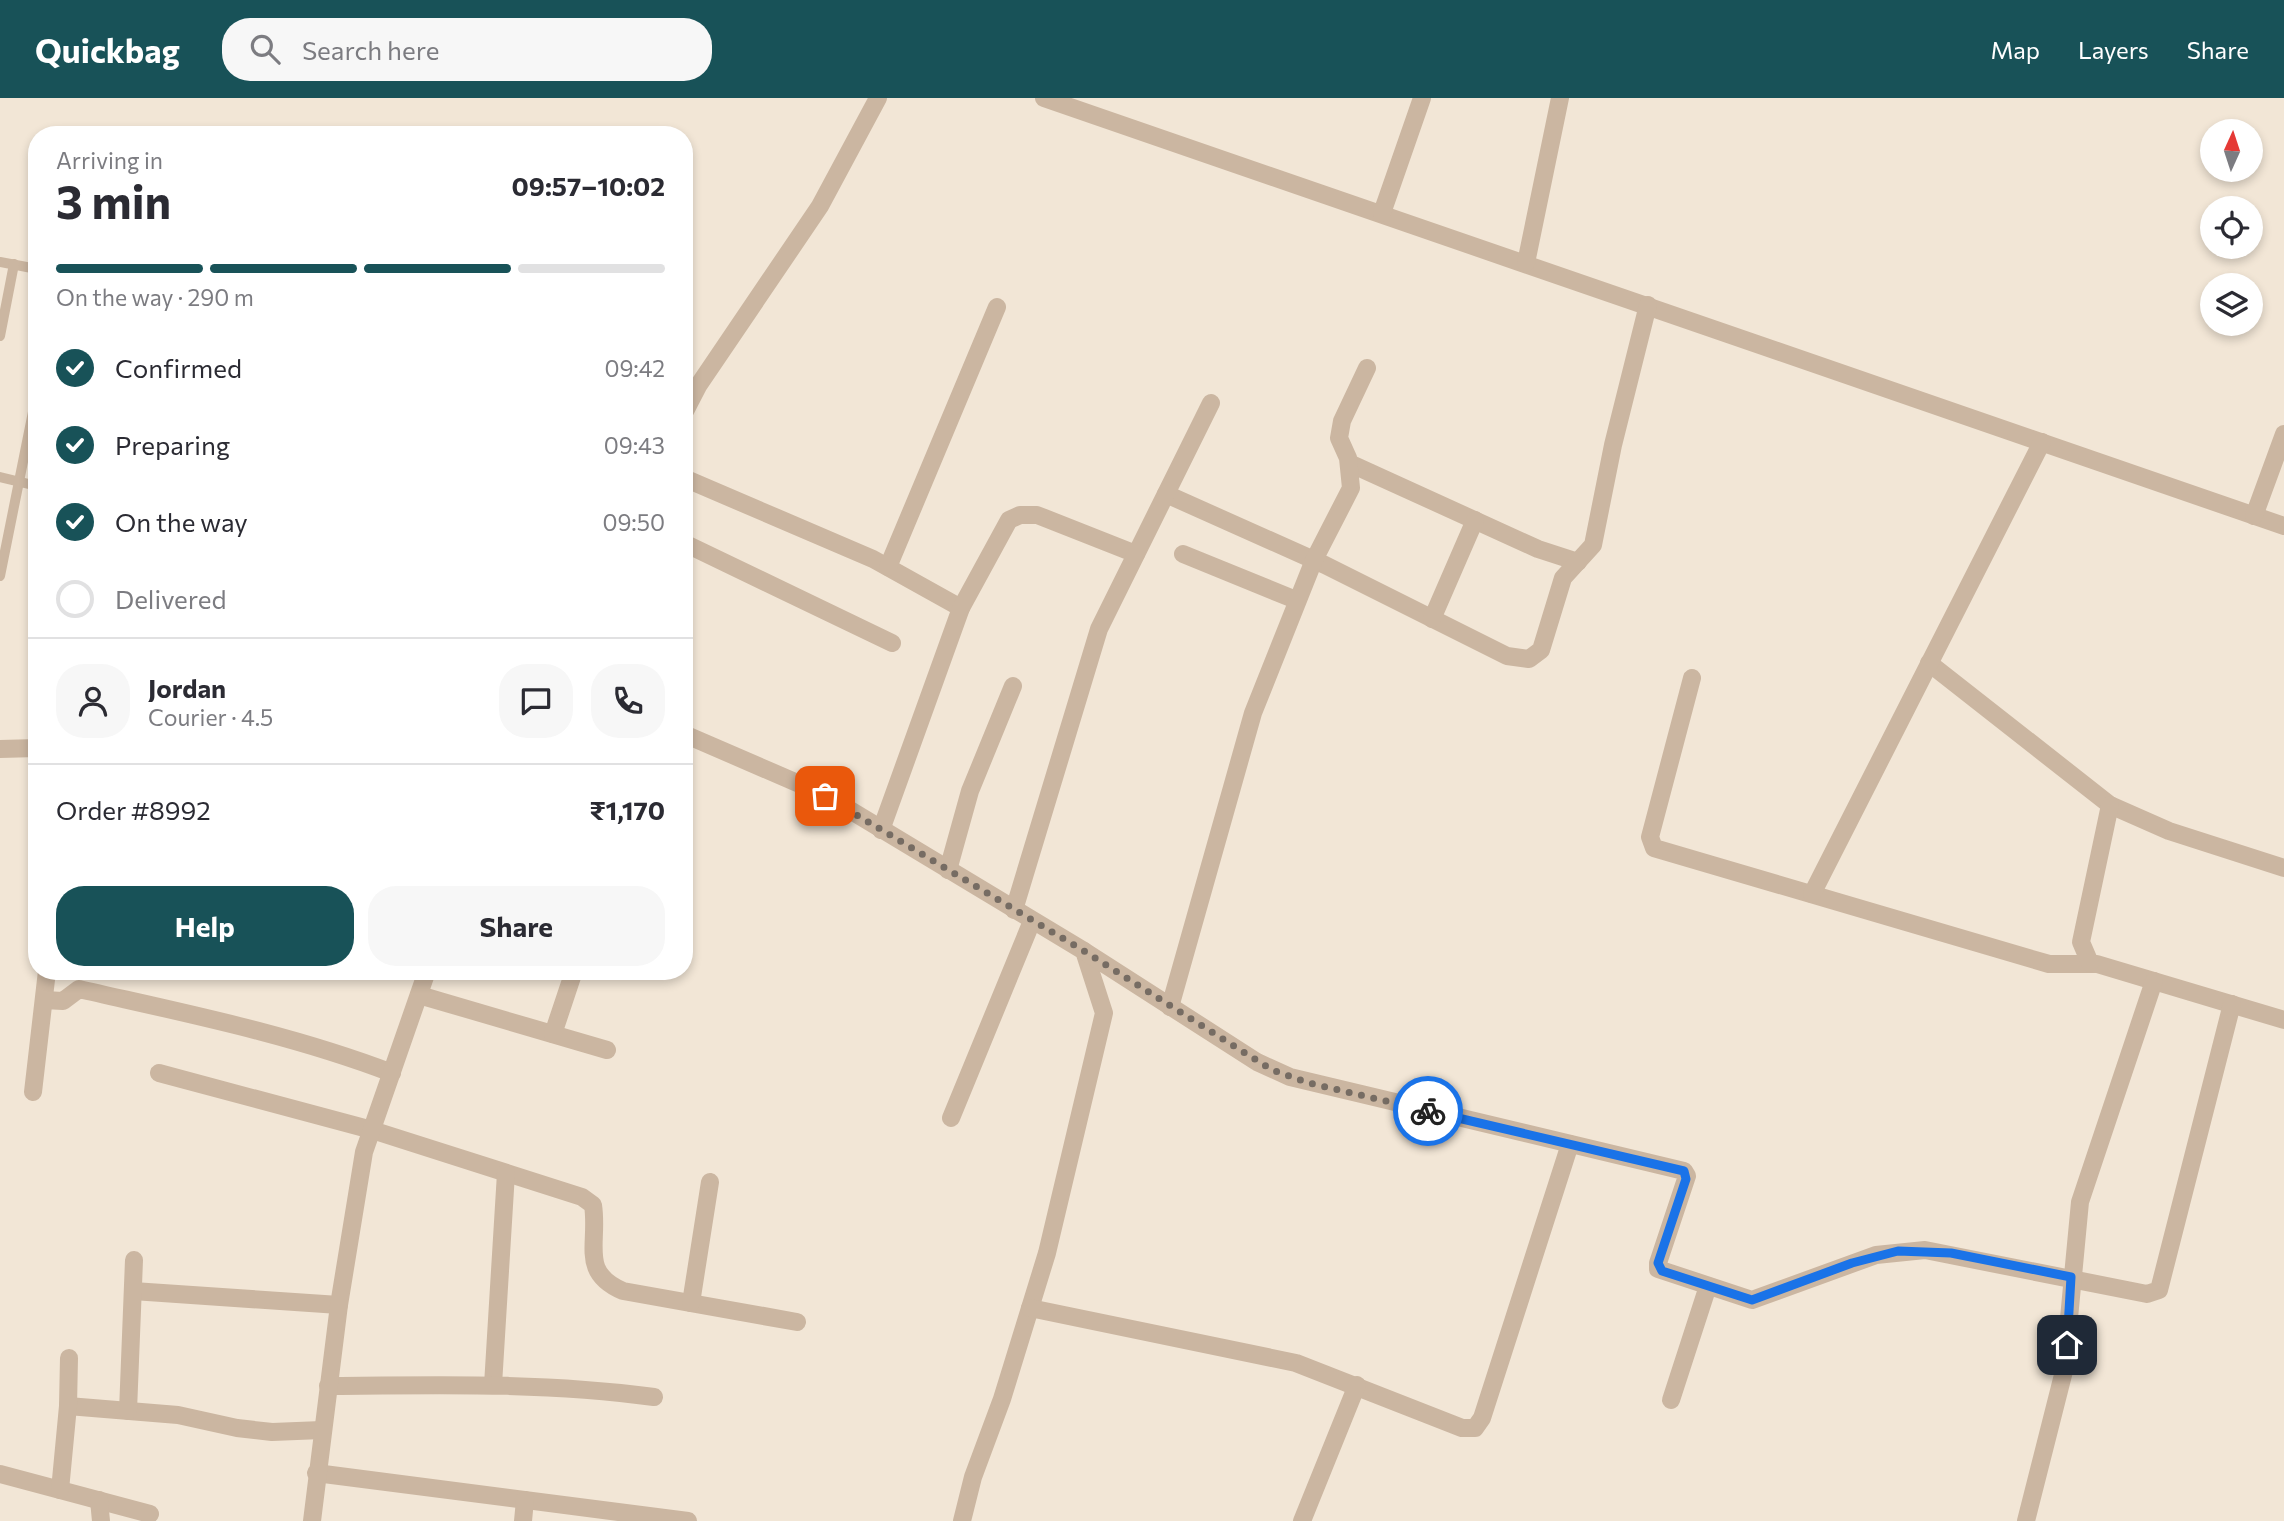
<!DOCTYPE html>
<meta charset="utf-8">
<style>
body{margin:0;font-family:Commissioner,sans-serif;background:#f7f7f7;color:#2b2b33;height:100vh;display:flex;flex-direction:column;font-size:26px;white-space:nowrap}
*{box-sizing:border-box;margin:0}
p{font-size:23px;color:#7c7c81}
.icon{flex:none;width:38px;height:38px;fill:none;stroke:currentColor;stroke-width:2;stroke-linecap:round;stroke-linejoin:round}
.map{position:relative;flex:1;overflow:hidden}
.details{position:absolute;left:28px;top:28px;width:665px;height:854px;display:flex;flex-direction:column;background:#fff;border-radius:28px;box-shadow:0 4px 10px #0003}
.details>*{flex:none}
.needle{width:46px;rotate:3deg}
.buttons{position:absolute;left:2200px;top:21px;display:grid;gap:14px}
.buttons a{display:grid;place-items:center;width:63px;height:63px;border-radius:50%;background:#fff;box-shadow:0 4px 10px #0003;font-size:35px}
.pin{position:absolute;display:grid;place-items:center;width:60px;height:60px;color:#fff;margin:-30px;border-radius:14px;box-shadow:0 4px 10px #0006}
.courier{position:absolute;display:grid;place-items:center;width:70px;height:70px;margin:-35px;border:5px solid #1a73e8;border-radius:50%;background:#fff;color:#222;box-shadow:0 2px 9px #0007}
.head em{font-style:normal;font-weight:700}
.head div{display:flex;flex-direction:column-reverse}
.head{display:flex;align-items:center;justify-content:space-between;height:119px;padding:0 28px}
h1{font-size:46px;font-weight:700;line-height:52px}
.bar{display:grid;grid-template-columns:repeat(4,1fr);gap:10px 7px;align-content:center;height:84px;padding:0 28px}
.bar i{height:9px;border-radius:5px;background:#e1e1e2}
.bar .on{background:#185258}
.bar p{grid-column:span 4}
.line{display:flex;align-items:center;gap:18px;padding:0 28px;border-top:2px solid #e1e1e2}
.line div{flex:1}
.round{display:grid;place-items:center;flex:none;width:74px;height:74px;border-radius:28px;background:#f7f7f7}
ol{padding:0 28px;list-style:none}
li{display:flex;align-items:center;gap:21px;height:77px}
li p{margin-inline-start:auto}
li .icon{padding:7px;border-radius:50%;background:#185258;color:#fff;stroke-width:4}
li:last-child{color:#7c7c81}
li i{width:38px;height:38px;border:4px solid #e1e1e2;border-radius:50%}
.button{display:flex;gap:14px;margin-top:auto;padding:14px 28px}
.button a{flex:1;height:80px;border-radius:28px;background:#185258;color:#fff;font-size:28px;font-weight:700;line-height:80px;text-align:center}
.button a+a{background:#f7f7f7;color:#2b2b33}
header{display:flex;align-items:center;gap:42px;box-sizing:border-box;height:98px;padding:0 35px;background:#185258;color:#fff}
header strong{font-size:33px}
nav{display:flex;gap:38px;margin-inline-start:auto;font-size:24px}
.search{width:490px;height:63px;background:#f7f7f7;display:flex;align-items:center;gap:18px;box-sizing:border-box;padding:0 24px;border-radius:28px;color:#7c7c81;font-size:26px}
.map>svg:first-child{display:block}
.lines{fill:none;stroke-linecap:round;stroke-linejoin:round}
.service{stroke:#cbb6a1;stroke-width:10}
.minor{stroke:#cbb6a1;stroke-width:18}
.done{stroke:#766c63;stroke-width:7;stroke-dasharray:0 12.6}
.route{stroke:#1a73e8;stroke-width:9}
</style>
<header>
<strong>Quickbag</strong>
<div class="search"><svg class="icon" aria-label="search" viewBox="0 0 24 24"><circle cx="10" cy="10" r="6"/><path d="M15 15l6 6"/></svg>Search here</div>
<nav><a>Map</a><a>Layers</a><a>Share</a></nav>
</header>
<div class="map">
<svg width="2284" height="1423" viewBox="0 0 2284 1423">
<rect width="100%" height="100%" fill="#f2e6d6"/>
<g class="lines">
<g class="service">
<polyline points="0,164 37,171"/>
<polyline points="0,238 14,166"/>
<polyline points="0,379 37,388"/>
<polyline points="0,478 37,294"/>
</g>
<g class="minor">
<polyline points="1044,0 2284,428"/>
<polyline points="1382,115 1422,0"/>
<polyline points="1526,165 1560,0"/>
<polyline points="684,315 698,288 820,108 878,0"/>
<polyline points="1349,365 1538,451 1578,464"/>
<polyline points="684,380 873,461 961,510"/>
<polyline points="1166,396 1325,467 1507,558 1529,561 1541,552 1563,480 1593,447 1613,347 1648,207"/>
<polyline points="2254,418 2284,336"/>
<polyline points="684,445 892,545"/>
<polyline points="1183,456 1296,502"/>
<polyline points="888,469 997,209"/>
<polyline points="1432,521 1475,422"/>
<polyline points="1929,565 2110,707 2169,733 2284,770"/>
<polyline points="1692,580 1650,739 1654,750 2049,866 2097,866 2284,922"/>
<polyline points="684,636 825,697 1084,853 1104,915 1047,1155 1002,1301 973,1379 962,1423"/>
<polyline points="0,651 37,650"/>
<polyline points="881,732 961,510 1009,422 1020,417 1037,417 1136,456"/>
<polyline points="948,772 970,693 1013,588"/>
<polyline points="1812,796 2042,344"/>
<polyline points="1014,812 1099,531 1211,305"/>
<polyline points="1084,853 1257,964 1290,979 1684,1073 1687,1078 1658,1165 1658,1171 1752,1202 1876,1157 1925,1152 2147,1196 2159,1192 2232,906"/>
<polyline points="2090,865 2081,844 2110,707"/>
<polyline points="419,897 607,952"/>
<path d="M44,902L63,903L79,891C184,915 290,936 392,975"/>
<polyline points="1170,909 1253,615 1314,462 1351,390 1348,360 1339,340 1342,323 1367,270"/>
<polyline points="553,936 574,873"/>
<path d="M159,975L372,1032L582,1099L593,1107C599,1146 579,1174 623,1193L797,1224"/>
<polyline points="33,994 47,873"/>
<polyline points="951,1020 1032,823"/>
<polyline points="133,1193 339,1207"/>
<polyline points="691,1205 710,1084"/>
<polyline points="1030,1210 1296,1265 1462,1330 1475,1330 1482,1320 1570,1046"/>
<polyline points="493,1287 506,1075"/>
<path d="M328,1288C437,1287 545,1284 654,1299"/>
<polyline points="1671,1302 1708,1188"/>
<polyline points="68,1308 178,1317 237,1330 272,1334 322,1332"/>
<polyline points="128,1313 134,1162"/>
<polyline points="316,1375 688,1423"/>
<polyline points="0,1376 150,1416"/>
<polyline points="60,1392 68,1308 69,1260"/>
<polyline points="99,1402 101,1423"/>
<polyline points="312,1423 339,1207 364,1054 427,873"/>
<polyline points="523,1423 525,1402"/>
<polyline points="1302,1423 1357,1287"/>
<polyline points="2026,1423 2064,1273 2080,1104 2154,883"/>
</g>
</g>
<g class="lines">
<polyline class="done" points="825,698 1084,853 1272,972 1309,985 1428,1013"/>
<polyline class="route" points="1428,1013 1684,1073 1686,1081 1658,1165 1662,1173 1752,1202 1852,1165 1898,1153 1951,1155 2071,1179 2067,1247"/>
</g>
</svg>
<div class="buttons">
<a><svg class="needle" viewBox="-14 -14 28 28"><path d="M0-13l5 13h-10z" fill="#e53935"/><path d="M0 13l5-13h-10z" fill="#7c7c81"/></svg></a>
<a><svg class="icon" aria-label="locate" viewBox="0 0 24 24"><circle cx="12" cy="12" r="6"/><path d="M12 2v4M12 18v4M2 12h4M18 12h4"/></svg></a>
<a><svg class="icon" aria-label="layers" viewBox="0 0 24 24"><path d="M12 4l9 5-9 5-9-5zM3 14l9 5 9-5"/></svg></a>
</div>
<div class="pin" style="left:825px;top:698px;background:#ea580c"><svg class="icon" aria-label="bag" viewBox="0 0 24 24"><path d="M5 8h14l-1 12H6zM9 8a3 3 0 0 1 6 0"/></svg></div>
<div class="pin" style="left:2067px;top:1247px;background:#1f2937"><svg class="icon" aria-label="home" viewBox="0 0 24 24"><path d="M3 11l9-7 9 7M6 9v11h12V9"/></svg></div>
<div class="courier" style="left:1428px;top:1013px"><svg class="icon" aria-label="bike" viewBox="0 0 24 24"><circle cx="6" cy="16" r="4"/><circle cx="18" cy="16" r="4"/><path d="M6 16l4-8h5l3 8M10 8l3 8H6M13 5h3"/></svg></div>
<section class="details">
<div class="head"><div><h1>3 min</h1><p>Arriving in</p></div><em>09:57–10:02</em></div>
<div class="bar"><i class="on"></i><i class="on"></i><i class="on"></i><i></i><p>On the way · 290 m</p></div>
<ol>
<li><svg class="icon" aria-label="check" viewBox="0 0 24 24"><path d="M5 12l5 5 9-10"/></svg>Confirmed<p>09:42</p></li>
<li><svg class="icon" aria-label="check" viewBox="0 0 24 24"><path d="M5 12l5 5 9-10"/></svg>Preparing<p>09:43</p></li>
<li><svg class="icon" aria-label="check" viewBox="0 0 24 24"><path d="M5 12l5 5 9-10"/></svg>On the way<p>09:50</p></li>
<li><i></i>Delivered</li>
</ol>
<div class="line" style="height:126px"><a class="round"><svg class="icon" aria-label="person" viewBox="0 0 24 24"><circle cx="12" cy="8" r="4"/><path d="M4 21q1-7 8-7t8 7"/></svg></a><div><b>Jordan</b><p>Courier · 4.5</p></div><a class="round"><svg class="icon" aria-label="chat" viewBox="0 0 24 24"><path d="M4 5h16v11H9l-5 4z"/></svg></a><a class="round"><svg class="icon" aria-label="phone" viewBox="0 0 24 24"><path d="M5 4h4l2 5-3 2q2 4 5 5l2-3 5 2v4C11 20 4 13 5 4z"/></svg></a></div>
<div class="line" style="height:91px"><div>Order #8992</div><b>₹1,170</b></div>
<div class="button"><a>Help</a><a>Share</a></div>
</section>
</div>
